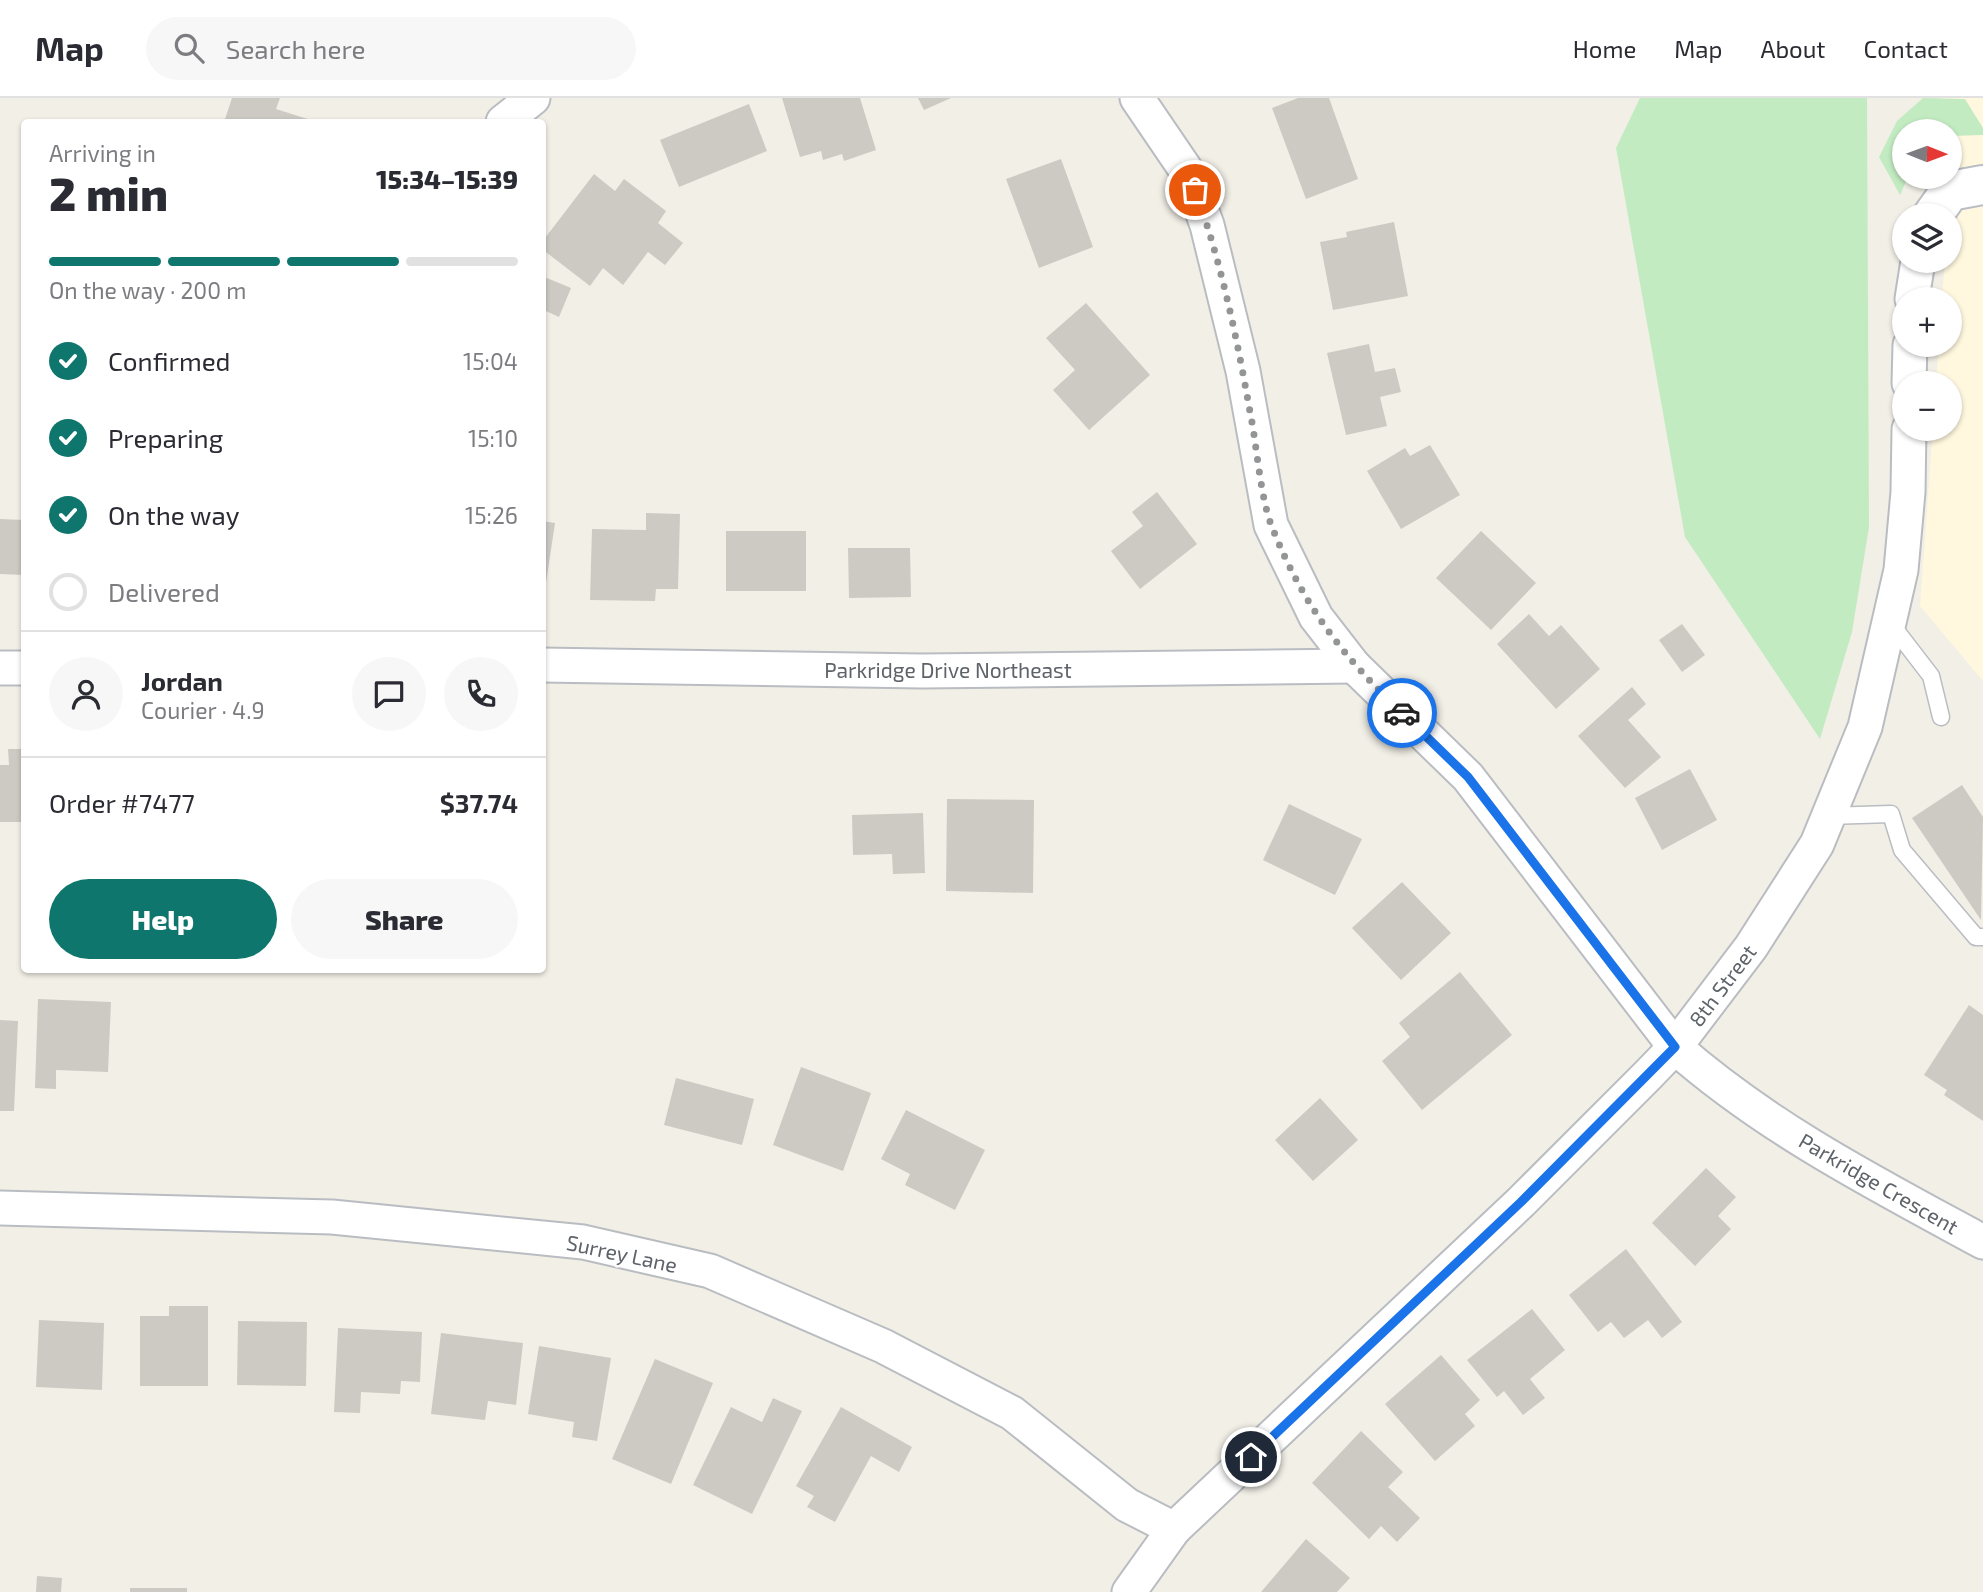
<!DOCTYPE html>
<meta charset="utf-8">
<style>
body{margin:0;font-family:"Exo 2",sans-serif;background:#f7f7f7;color:#2b2b33;height:100vh;display:flex;flex-direction:column;font-size:26px;white-space:nowrap}
*{box-sizing:border-box;margin:0}
p{font-size:23px;color:#7c7c81}
.icon{flex:none;width:38px;height:38px;fill:none;stroke:currentColor;stroke-width:2;stroke-linecap:round;stroke-linejoin:round}
.map{position:relative;flex:1;overflow:hidden}
.panel{position:absolute;left:21px;top:21px;width:525px;height:854px;display:flex;flex-direction:column;background:#fff;border-radius:7px;box-shadow:0 2px 5px #0004}
.panel>*{flex:none}
.needle{width:46px;rotate:91deg}
.fabs{position:absolute;left:1892px;top:21px;display:grid;gap:14px}
.fabs a{display:grid;place-items:center;width:70px;height:70px;border-radius:50%;background:#fff;box-shadow:0 2px 5px #0004;font-size:35px}
.pin{position:absolute;display:grid;place-items:center;width:60px;height:60px;color:#fff;margin:-30px;border:4px solid #fff;border-radius:50%;box-shadow:0 2px 7px #0007}
.courier{position:absolute;display:grid;place-items:center;width:70px;height:70px;margin:-35px;border:5px solid #1a73e8;border-radius:50%;background:#fff;color:#222;box-shadow:0 2px 9px #0007}
.overview em{font-style:normal;font-weight:800}
.overview div{display:flex;flex-direction:column-reverse}
.overview{display:flex;align-items:center;justify-content:space-between;height:119px;padding:0 28px}
h1{font-size:46px;font-weight:800;line-height:52px}
.bar{display:grid;grid-template-columns:repeat(4,1fr);gap:10px 7px;align-content:center;height:84px;padding:0 28px}
.bar i{height:9px;border-radius:5px;background:#e1e1e2}
.bar .selected{background:#0f766e}
.bar p{grid-column:span 4}
.line{display:flex;align-items:center;gap:18px;padding:0 28px;border-top:2px solid #e1e1e2}
.line div{flex:1}
.round{display:grid;place-items:center;flex:none;width:74px;height:74px;border-radius:37px;background:#f7f7f7}
ol{padding:0 28px;list-style:none}
li{display:flex;align-items:center;gap:21px;height:77px}
li p{margin-inline-start:auto}
li .icon{padding:7px;border-radius:50%;background:#0f766e;color:#fff;stroke-width:4}
li:last-child{color:#7c7c81}
li i{width:38px;height:38px;border:4px solid #e1e1e2;border-radius:50%}
.button{display:flex;gap:14px;margin-top:auto;padding:14px 28px}
.button a{flex:1;height:80px;border-radius:42px;background:#0f766e;color:#fff;font-size:28px;font-weight:800;line-height:80px;text-align:center}
.button a+a{background:#f7f7f7;color:#2b2b33}
header{display:flex;align-items:center;gap:42px;box-sizing:border-box;height:98px;padding:0 35px;background:#fff;border-bottom:2px solid #e1e1e2}
header strong{font-size:33px}
nav{display:flex;gap:38px;margin-inline-start:auto;font-size:24px}
.search{width:490px;height:63px;background:#f7f7f7;display:flex;align-items:center;gap:18px;box-sizing:border-box;padding:0 24px;border-radius:38px;color:#7c7c81;font-size:26px}
.map>svg:first-child{display:block}
.commercial{fill:#fff8df}
.green{fill:#c2ebc2}
.building{fill:#cdcac4}
.lines{fill:none;stroke-linecap:round;stroke-linejoin:round}
.lane-casing{stroke:#b9bdc1;stroke-width:19}
.street-casing{stroke:#b9bdc1;stroke-width:37}
.secondary-casing{stroke:#babec4;stroke-width:42}
.lane{stroke:#fff;stroke-width:16}
.street{stroke:#fff;stroke-width:33}
.secondary{stroke:#fff;stroke-width:38}
.done{stroke:#929495;stroke-width:7;stroke-dasharray:0 12.6}
.route{stroke:#1a73e8;stroke-width:9}
.labels{text-anchor:middle;dominant-baseline:central;stroke-width:5;stroke-linejoin:round;paint-order:stroke}
.street-label{font-size:21px;fill:#5e6369;stroke:#fff}
</style>
<header>
<strong>Map</strong>
<div class="search"><svg class="icon" aria-label="search" viewBox="0 0 24 24"><circle cx="10" cy="10" r="6"/><path d="M15 15l6 6"/></svg>Search here</div>
<nav><a>Home</a><a>Map</a><a>About</a><a>Contact</a></nav>
</header>
<div class="map">
<svg width="1983" height="1494" viewBox="0 0 1983 1494">
<rect width="100%" height="100%" fill="#f2efe7"/>
<polygon class="commercial" points="1942,0 1983,0 1983,583 1920,508 1933,331 1950,331 1950,285 1936,285 1939,247 1950,247 1950,201 1942,201 1945,163 1950,163 1948,117 1955,16"/>
<g class="green">
<polygon points="1640,0 1867,0 1869,429 1852,534 1820,641 1685,439 1616,50"/>
<polygon points="1923,0 1965,1 1983,30 1983,37 1950,38 1950,33 1904,33 1904,79 1908,79 1900,97 1879,59 1897,23"/>
</g>
<g class="building">
<polygon points="232,0 280,0 276,11 317,24 224,24"/>
<polygon points="782,0 860,0 876,52 844,63 842,56 823,62 821,53 800,59"/>
<polygon points="918,0 951,0 924,12"/>
<polygon points="1298,0 1329,0 1358,81 1306,101 1272,10"/>
<polygon points="749,6 767,53 679,89 660,42"/>
<polygon points="1061,61 1093,149 1039,170 1006,81"/>
<polygon points="594,76 615,93 624,81 666,113 658,125 683,145 665,167 648,154 623,187 603,170 590,188 542,151 542,144"/>
<polygon points="1394,124 1408,198 1333,212 1320,144 1347,139 1346,134"/>
<polygon points="542,178 571,190 559,219 546,213 542,221"/>
<polygon points="1086,205 1150,277 1089,332 1053,292 1075,272 1046,240"/>
<polygon points="1369,246 1375,274 1395,270 1401,294 1380,299 1387,328 1346,337 1327,255"/>
<polygon points="1430,347 1460,397 1401,431 1367,373 1405,350 1410,358"/>
<polygon points="1157,394 1197,446 1140,491 1111,453 1143,428 1132,414"/>
<polygon points="646,415 680,416 678,491 656,491 655,503 590,502 592,431 646,432"/>
<polygon points="0,421 24,422 24,477 0,476"/>
<polygon points="542,423 555,425 546,485 542,484"/>
<rect x="726" y="433" width="80" height="60"/>
<polygon points="1481,433 1536,485 1491,532 1436,480"/>
<polygon points="848,450 910,450 911,499 849,500"/>
<polygon points="1529,516 1549,538 1561,527 1600,571 1556,611 1497,546"/>
<polygon points="1682,526 1705,557 1682,574 1659,542"/>
<polygon points="1632,589 1646,606 1628,622 1661,659 1625,690 1578,638"/>
<polygon points="8,651 24,651 24,724 0,724 0,667 9,667"/>
<polygon points="1690,671 1717,722 1662,752 1635,700"/>
<polygon points="1962,687 1983,719 1981,822 1912,720"/>
<polygon points="947,701 1034,702 1033,795 946,793"/>
<polygon points="1289,706 1362,741 1335,797 1263,762"/>
<polygon points="923,715 925,775 893,776 892,756 853,757 852,717"/>
<polygon points="1402,784 1451,835 1401,882 1352,830"/>
<polygon points="1460,874 1512,937 1422,1012 1382,963 1410,939 1399,925"/>
<polygon points="38,901 111,904 108,974 56,972 56,991 35,990"/>
<polygon points="1969,907 1983,917 1983,1023 1944,997 1947,992 1924,977"/>
<polygon points="0,922 18,923 14,1013 0,1013"/>
<polygon points="801,969 871,995 843,1073 773,1047"/>
<polygon points="676,980 754,1001 742,1047 664,1027"/>
<polygon points="1320,1000 1358,1042 1313,1083 1275,1042"/>
<polygon points="906,1012 985,1052 955,1112 905,1087 910,1076 881,1061"/>
<polygon points="1706,1070 1736,1099 1718,1118 1731,1131 1695,1168 1652,1125"/>
<polygon points="1626,1151 1682,1224 1662,1240 1648,1222 1624,1240 1611,1224 1598,1234 1569,1197"/>
<polygon points="169,1208 208,1208 208,1288 140,1288 140,1218 169,1218"/>
<polygon points="1532,1211 1565,1252 1530,1281 1545,1300 1523,1317 1504,1293 1497,1299 1467,1262"/>
<polygon points="39,1222 104,1225 102,1292 36,1289"/>
<polygon points="238,1223 307,1224 306,1288 237,1287"/>
<polygon points="338,1230 422,1234 420,1284 401,1283 400,1296 361,1294 360,1315 334,1314"/>
<polygon points="441,1235 523,1245 516,1307 488,1303 485,1322 431,1316"/>
<polygon points="539,1248 611,1260 597,1343 572,1339 574,1324 528,1316"/>
<polygon points="1441,1257 1480,1302 1465,1316 1475,1328 1435,1363 1385,1306"/>
<polygon points="655,1261 713,1285 671,1386 612,1361"/>
<polygon points="773,1300 802,1313 752,1416 693,1387 731,1309 762,1324"/>
<polygon points="841,1309 912,1349 899,1374 871,1358 835,1424 807,1409 814,1398 796,1388"/>
<polygon points="1361,1333 1403,1374 1388,1389 1420,1420 1397,1444 1381,1428 1369,1441 1312,1385"/>
<polygon points="1306,1441 1350,1480 1337,1494 1261,1494"/>
<polygon points="37,1478 62,1480 61,1494 36,1494"/>
<rect x="130" y="1490" width="57" height="4"/>
</g>
<g class="lines">
<g class="lane-casing">
<g id="lane">
<polyline points="1891,526 1931,578 1941,619"/>
<polyline points="1828,718 1891,716 1902,752 1976,839 1983,839"/>
</g>
</g>
<g class="street-casing">
<g id="street">
<path d="M1137,0L1188,75L1207,127L1243,273L1271,427L1316,519L1354,568L1468,679L1675,949C1767,1030 1876,1086 1983,1144"/>
<polyline points="503,24 533,0"/>
<polyline points="1912,201 1918,163"/>
<polyline points="1909,285 1910,247"/>
<polyline points="542,567 922,573 1354,568"/>
<polyline points="0,570 24,570"/>
<polyline points="0,1110 332,1119 583,1144 710,1173 883,1248 1012,1315 1127,1407 1174,1431"/>
<polyline points="1129,1494 1174,1431 1521,1104 1648,977 1675,949 1751,849 1817,746 1865,629 1901,472 1908,394 1909,331"/>
</g>
</g>
<g class="secondary-casing">
<polyline id="secondary" points="1933,117 1950,93 1983,87"/>
</g>
<use href="#lane" class="lane"/>
<use href="#street" class="street"/>
<use href="#secondary" class="secondary"/>
</g>
<g class="lines">
<path class="done" d="M1195,92C1221,163 1237,240 1250,314C1257,347 1260,399 1272,429C1304,509 1341,556 1402,615"/>
<polyline class="route" points="1251,1359 1521,1104 1675,949 1468,679 1402,615"/>
</g>
<g class="labels">
<g class="street-label">
<text x="948" y="571">Parkridge Drive Northeast</text>
<text transform="translate(1722 887) rotate(-53)">8th Street</text>
<text transform="translate(1879 1085) rotate(30)">Parkridge Crescent</text>
<text transform="translate(622 1155) rotate(12)">Surrey Lane</text>
</g>
</g>
</svg>
<div class="fabs">
<a><svg class="needle" viewBox="-14 -14 28 28"><path d="M0-13l5 13h-10z" fill="#e53935"/><path d="M0 13l5-13h-10z" fill="#7c7c81"/></svg></a>
<a><svg class="icon" aria-label="layers" viewBox="0 0 24 24"><path d="M12 4l9 5-9 5-9-5zM3 14l9 5 9-5"/></svg></a>
<a>+</a>
<a>−</a>
</div>
<div class="pin" style="left:1195px;top:92px;background:#ea580c"><svg class="icon" aria-label="bag" viewBox="0 0 24 24"><path d="M5 8h14l-1 12H6zM9 8a3 3 0 0 1 6 0"/></svg></div>
<div class="pin" style="left:1251px;top:1359px;background:#1f2937"><svg class="icon" aria-label="home" viewBox="0 0 24 24"><path d="M3 11l9-7 9 7M6 9v11h12V9"/></svg></div>
<div class="courier" style="left:1402px;top:615px"><svg class="icon" aria-label="car" viewBox="0 0 24 24"><path d="M5 17H2v-5l4-1 3-4h7l3 4 3 1v5h-3M9 17h6M6 11h13"/><circle cx="7" cy="17" r="2"/><circle cx="17" cy="17" r="2"/></svg></div>
<section class="panel">
<div class="overview"><div><h1>2 min</h1><p>Arriving in</p></div><em>15:34–15:39</em></div>
<div class="bar"><i class="selected"></i><i class="selected"></i><i class="selected"></i><i></i><p>On the way · 200 m</p></div>
<ol>
<li><svg class="icon" aria-label="check" viewBox="0 0 24 24"><path d="M5 12l5 5 9-10"/></svg>Confirmed<p>15:04</p></li>
<li><svg class="icon" aria-label="check" viewBox="0 0 24 24"><path d="M5 12l5 5 9-10"/></svg>Preparing<p>15:10</p></li>
<li><svg class="icon" aria-label="check" viewBox="0 0 24 24"><path d="M5 12l5 5 9-10"/></svg>On the way<p>15:26</p></li>
<li><i></i>Delivered</li>
</ol>
<div class="line" style="height:126px"><a class="round"><svg class="icon" aria-label="person" viewBox="0 0 24 24"><circle cx="12" cy="8" r="4"/><path d="M4 21q1-7 8-7t8 7"/></svg></a><div><b>Jordan</b><p>Courier · 4.9</p></div><a class="round"><svg class="icon" aria-label="chat" viewBox="0 0 24 24"><path d="M4 5h16v11H9l-5 4z"/></svg></a><a class="round"><svg class="icon" aria-label="phone" viewBox="0 0 24 24"><path d="M5 4h4l2 5-3 2q2 4 5 5l2-3 5 2v4C11 20 4 13 5 4z"/></svg></a></div>
<div class="line" style="height:91px"><div>Order #7477</div><b>$37.74</b></div>
<div class="button"><a>Help</a><a>Share</a></div>
</section>
</div>
